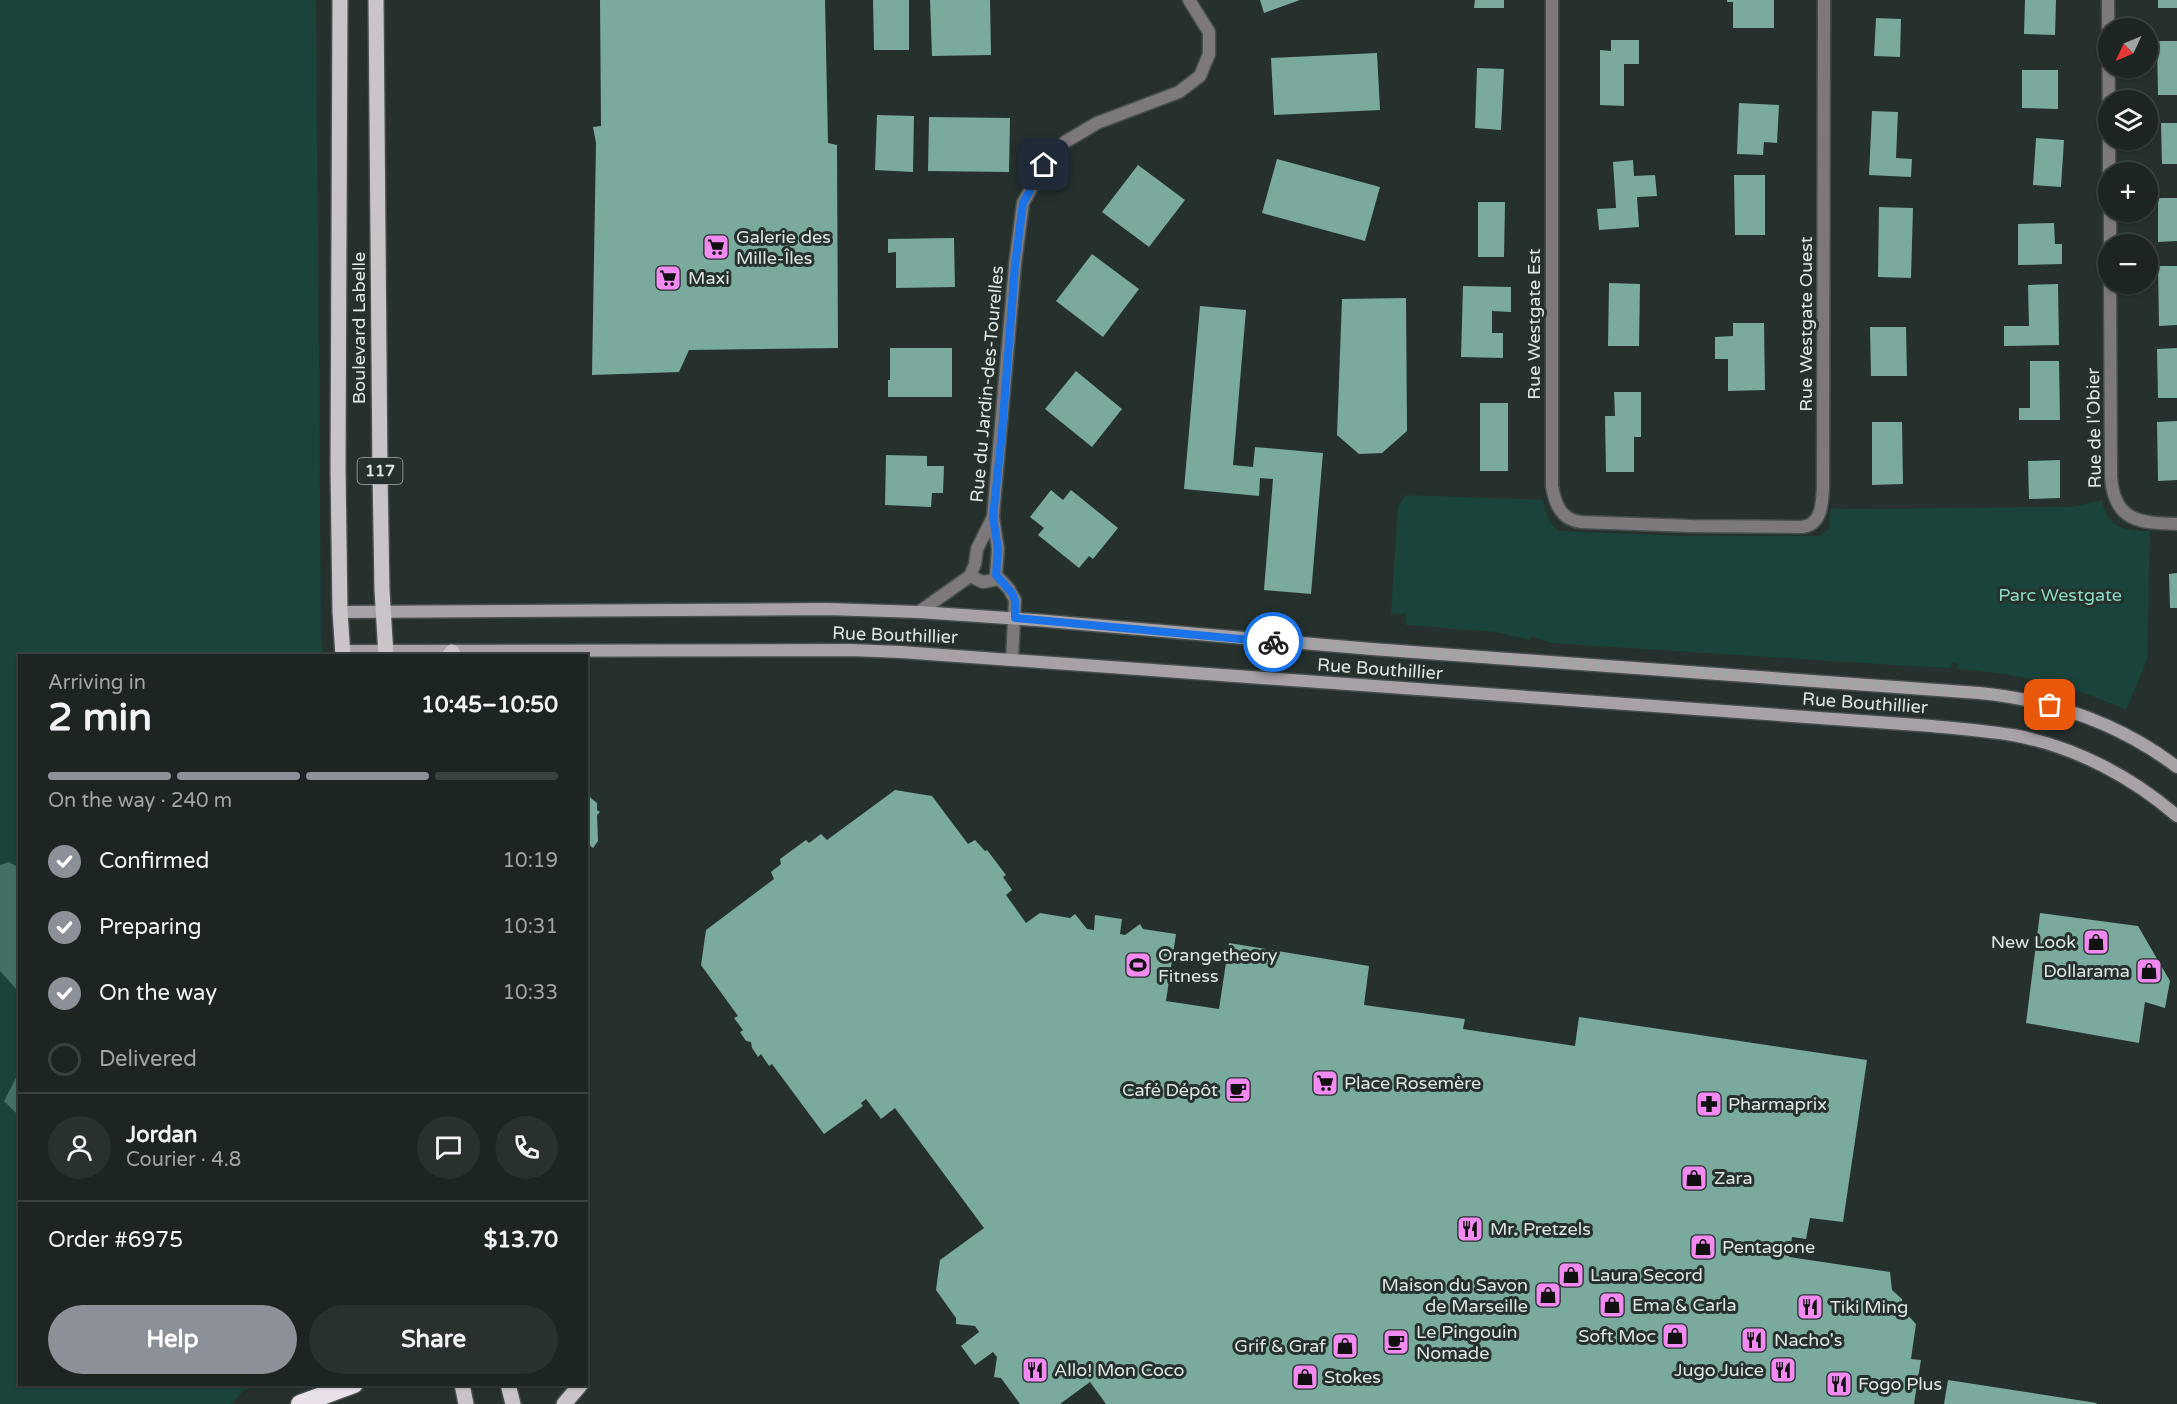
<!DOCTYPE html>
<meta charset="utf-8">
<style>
body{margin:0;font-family:"Varela Round",sans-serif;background:#29312f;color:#f1f3f6;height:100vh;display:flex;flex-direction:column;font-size:22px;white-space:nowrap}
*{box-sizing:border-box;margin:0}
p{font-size:20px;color:#a0a5a5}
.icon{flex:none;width:33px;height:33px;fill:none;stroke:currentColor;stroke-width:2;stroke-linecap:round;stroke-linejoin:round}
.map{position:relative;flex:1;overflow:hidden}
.panel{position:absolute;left:18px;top:654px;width:570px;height:732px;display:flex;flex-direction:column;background:#1c2522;border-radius:0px;box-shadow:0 2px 4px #0004,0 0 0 2px #3a4240}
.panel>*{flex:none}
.needle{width:39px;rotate:226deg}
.fabs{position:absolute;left:2098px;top:18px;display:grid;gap:12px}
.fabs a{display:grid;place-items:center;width:60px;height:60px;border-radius:50%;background:#1c2522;box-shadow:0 2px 4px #0004,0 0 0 2px #3a4240;font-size:30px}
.pin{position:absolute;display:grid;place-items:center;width:51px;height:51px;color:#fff;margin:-26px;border-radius:12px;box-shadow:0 3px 9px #0006}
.courier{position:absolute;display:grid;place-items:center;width:60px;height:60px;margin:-30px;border:4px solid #1a73e8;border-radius:50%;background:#fff;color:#222;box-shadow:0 2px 8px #0007}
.summary em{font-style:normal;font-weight:700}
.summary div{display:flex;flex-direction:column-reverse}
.summary{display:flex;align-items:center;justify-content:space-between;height:102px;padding:0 30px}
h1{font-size:39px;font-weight:700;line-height:45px}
.bar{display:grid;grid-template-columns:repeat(4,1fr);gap:9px 6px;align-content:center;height:72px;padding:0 30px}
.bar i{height:8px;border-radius:4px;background:#3a4240}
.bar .on{background:#8c9099}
.bar p{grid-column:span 4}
.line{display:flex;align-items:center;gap:15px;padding:0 30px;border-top:2px solid #3a4240}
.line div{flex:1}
.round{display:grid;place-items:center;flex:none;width:63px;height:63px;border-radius:32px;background:#29312f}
ol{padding:0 30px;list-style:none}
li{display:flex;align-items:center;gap:18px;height:66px}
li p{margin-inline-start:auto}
li .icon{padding:6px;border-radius:50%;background:#8c9099;color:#fff;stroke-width:4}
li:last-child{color:#a0a5a5}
li i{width:33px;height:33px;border:3px solid #3a4240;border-radius:50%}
.primary-button{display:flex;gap:12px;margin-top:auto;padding:12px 30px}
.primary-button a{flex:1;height:69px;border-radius:36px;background:#8c9099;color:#fff;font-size:24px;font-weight:700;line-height:69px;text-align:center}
.primary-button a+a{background:#29312f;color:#f1f3f6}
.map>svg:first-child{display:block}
.green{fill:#1a433b}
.forest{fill:#437066}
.building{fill:#7aa99d}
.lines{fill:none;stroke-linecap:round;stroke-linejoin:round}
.street-casing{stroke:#444e4b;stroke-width:15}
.secondary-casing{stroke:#444e4b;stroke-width:15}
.primary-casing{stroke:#444e4b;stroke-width:18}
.highway-casing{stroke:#444e4b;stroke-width:21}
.street{stroke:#7c787c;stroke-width:12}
.secondary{stroke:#a8a2a8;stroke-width:12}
.primary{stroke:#cac3ca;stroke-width:15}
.highway{stroke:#e9e0e9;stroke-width:18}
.done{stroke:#9ea7a4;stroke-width:6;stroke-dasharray:0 10.8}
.route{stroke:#1a73e8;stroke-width:8}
.labels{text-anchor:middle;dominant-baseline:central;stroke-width:6;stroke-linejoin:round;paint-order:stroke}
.shield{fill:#26312e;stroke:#a8b0ad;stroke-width:1.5}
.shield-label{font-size:16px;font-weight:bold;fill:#dfe6e4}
.poi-label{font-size:18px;fill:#dfe6e4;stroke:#26312e;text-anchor:start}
.street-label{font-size:18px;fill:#dfe6e4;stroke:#26312e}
.park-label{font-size:18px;fill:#8ad9c6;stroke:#26312e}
</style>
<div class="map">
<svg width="2177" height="1404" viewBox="0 0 2177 1404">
<rect width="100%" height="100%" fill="#26312e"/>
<g class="green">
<polygon points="0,0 316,0 321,629 323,655 20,656 20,1384 257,1385 244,1390 231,1404 0,1404"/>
<path d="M1406,495L1543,500C1546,513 1548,523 1559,531L1685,536H1820L1829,528L1831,508L1851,509L2072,507L2102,500C2107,528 2124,531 2150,531L2147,660L2126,710C2068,684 2020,674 1957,669V663L1952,662L1951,668L1926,667L1551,643L1532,636L1530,640L1496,632L1406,625V614L1391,613L1398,506Z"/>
</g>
<g class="forest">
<polygon points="9,862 19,868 19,992 0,971 0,865"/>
<polygon points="18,1074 19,1074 19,1116 4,1101"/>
</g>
<g class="building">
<polygon points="600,0 825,0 828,143 837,145 838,348 689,350 679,372 592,375 596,143 593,127 601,126"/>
<polygon points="873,0 909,0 909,50 874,50"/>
<polygon points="930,0 990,0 991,55 932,56"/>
<polygon points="1260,0 1300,0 1264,13"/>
<polygon points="1475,0 1504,0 1504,8 1474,8"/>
<polygon points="1727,0 1774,0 1774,28 1733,28 1733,2 1727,2"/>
<polygon points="2025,0 2056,0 2055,35 2024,34"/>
<rect x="2158" y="0" width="19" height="8"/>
<polygon points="1876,18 1901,19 1900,57 1874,56"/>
<polygon points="1611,40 1639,40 1639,64 1624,64 1624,106 1600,105 1600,50 1611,51"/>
<polygon points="2157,41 2177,41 2177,95 2158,95"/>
<polygon points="1377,53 1380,110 1274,115 1271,58"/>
<polygon points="1477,68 1504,69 1501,130 1475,128"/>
<polygon points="2022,70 2058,70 2058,109 2022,108"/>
<polygon points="1739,103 1779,105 1777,143 1764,142 1763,155 1737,154"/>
<polygon points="1872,111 1898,112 1896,158 1912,159 1911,177 1869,175"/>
<polygon points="877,115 914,116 913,172 875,170"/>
<polygon points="929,117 1010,118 1009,172 928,171"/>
<polygon points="2161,123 2177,123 2177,164 2162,164"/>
<polygon points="2036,138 2064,140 2061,187 2033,185"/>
<polygon points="1277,159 1380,187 1365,241 1262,213"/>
<polygon points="1633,160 1634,176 1655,175 1657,196 1637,197 1639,227 1599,230 1597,209 1616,208 1613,162"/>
<polygon points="1138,165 1185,200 1149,247 1102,212"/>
<polygon points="1734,175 1765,175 1765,235 1735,235"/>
<polygon points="2158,198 2177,198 2177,241 2158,242"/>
<polygon points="1478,202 1505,202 1504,257 1478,257"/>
<polygon points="1879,207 1913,208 1911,278 1878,277"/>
<polygon points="2054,223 2055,244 2062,244 2062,264 2018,265 2018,224"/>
<polygon points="954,238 955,287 896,288 896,252 888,253 888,239"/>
<polygon points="1092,254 1139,289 1103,337 1056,301"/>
<polygon points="2158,266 2177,266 2177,325 2159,326"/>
<polygon points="1609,283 1640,284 1639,346 1608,346"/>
<polygon points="2058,284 2059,345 2004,346 2004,326 2029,326 2028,285"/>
<polygon points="1463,286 1511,287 1511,312 1492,311 1492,333 1503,333 1503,358 1461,357"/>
<polygon points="1406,298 1407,431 1382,453 1359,454 1337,435 1342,299"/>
<polygon points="1200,306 1246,310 1233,465 1253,467 1255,447 1323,453 1311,594 1264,590 1273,479 1260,478 1259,496 1184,489"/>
<polygon points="1733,323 1764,323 1765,390 1728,391 1728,359 1715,359 1715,337 1733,336"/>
<polygon points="1870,327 1906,327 1907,376 1871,376"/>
<polygon points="890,348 952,348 952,397 888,397 888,380 890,380"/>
<polygon points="2177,348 2177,398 2158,398 2157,349"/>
<polygon points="2030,361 2059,361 2060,420 2019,420 2019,408 2030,408"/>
<polygon points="1076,371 1122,409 1092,447 1045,409"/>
<polygon points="1614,392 1641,392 1641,437 1634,437 1634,472 1606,472 1605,416 1615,416"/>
<rect x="1480" y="403" width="28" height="68"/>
<polygon points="2177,421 2177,480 2158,481 2157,422"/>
<polygon points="1872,422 1902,422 1903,484 1872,485"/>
<polygon points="886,455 927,456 927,466 944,466 943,493 932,493 931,507 885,505"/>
<polygon points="2060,460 2060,498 2029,499 2028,461"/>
<polygon points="1051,490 1063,500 1071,490 1118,528 1093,559 1089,556 1079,568 1038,535 1044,528 1030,517"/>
<polygon points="2177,573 2177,608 2170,608 2169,574"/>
<polygon points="895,790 932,796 968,844 975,840 985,851 987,850 1006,875 1003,877 1012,890 1006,895 1026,923 1040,913 1070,918 1075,914 1087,929 1094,930 1095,915 1122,919 1120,934 1125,935 1140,924 1143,929 1176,934 1166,1001 1219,1009 1229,943 1369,966 1364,1005 1465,1019 1463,1029 1575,1046 1579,1017 1867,1060 1843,1222 1810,1218 1806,1239 1792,1237 1789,1257 1890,1272 1892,1290 1902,1299 1904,1311 1916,1324 1911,1359 1921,1360 1914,1404 1106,1404 1090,1382 1060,1404 1020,1404 1001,1378 994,1377 997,1357 993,1352 975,1365 961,1346 979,1332 975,1326 956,1324 956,1318 936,1290 940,1260 984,1228 895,1108 881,1119 866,1099 861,1103 863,1106 824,1134 772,1064 769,1066 761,1054 758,1057 752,1048 751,1042 746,1041 740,1032 743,1030 734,1018 738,1016 701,965 706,930 774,879 771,872 781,864 780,859 806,840 809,843 821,834 827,840"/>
<polygon points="586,794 597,803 597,810 600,812 597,815 598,841 593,848 586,842"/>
<polygon points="2040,913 2138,926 2170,981 2165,1008 2145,1002 2139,1043 2026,1023"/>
<polygon points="1948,1380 2097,1403 2096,1404 1944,1404"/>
</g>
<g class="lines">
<g class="street-casing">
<g id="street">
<path d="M1552,0V486C1555,504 1561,520 1581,522L1691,526L1802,527C1821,525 1822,505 1823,489L1824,0"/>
<polyline points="2108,0 2109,122"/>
<polyline points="2109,140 2109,172"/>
<polyline points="2110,212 2110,244"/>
<path d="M2110,284L2111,477C2114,521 2139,523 2177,524"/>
<polyline points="970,576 983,582 999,579"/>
<polyline points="919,612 970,576 975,564 977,549 993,517"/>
<polyline points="1012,660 1015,600 1009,589 996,575 998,549 993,517 1015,265 1023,203 1044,165 1065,142 1097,123 1179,92 1200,76 1209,54 1209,32 1189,0"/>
</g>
</g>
<g class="secondary-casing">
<g id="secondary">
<path d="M340,612L828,609L919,612L1035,620L1372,649L1979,693C2051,700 2119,723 2177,767"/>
<path d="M343,651L850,650L901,652L1932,726C1960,729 1990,731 2018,736C2077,748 2132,777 2177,816"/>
</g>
</g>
<g class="primary-casing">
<g id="primary">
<polyline points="340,0 338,468 340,612 343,656"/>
<polyline points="376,0 380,473 382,590 386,656"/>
<polyline points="449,656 452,652"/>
<polyline points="462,1384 466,1404"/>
<polyline points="508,1384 513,1404"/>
<polyline points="564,1404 581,1384"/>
</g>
</g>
<g class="highway-casing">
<polyline id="highway" points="300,1404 354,1384"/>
</g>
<use href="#street" class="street"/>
<use href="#secondary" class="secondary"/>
<use href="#primary" class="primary"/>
<use href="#highway" class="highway"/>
</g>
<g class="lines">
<polyline class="done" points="1273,642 1935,689 1993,694 2050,705"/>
<polyline class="route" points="1044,165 1023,203 1015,265 1002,432 993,517 998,549 996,575 1012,593 1015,600 1015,618 1273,642"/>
</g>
<defs>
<g id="supermarket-square" transform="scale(1.35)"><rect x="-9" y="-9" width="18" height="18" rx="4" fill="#f38af2" stroke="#26312e"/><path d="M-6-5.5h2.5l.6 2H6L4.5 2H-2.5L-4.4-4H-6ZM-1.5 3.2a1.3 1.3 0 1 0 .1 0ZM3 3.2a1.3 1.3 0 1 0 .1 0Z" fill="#111"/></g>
<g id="shop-square" transform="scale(1.35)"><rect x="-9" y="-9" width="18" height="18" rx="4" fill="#f38af2" stroke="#26312e"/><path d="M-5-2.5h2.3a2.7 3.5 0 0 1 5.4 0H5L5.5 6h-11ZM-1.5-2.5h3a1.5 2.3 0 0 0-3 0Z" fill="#111"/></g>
<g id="stadium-square" transform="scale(1.35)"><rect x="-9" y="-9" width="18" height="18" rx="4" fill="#f38af2" stroke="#26312e"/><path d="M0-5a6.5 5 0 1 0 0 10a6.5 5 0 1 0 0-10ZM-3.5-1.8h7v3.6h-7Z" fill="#111"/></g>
<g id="cafe-square" transform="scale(1.35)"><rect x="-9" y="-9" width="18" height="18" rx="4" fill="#f38af2" stroke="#26312e"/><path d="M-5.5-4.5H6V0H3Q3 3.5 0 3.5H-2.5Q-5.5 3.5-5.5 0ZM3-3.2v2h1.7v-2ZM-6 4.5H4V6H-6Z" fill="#111"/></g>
<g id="pharmacy-square" transform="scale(1.35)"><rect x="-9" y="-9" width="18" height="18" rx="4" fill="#f38af2" stroke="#26312e"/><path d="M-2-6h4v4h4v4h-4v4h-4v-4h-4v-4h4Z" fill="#111"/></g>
<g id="restaurant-square" transform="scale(1.35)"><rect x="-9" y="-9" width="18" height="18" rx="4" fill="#f38af2" stroke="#26312e"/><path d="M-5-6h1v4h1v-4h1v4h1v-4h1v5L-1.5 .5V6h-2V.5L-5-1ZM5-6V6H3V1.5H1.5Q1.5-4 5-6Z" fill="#111"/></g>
</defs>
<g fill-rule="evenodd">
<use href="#supermarket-square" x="716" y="247"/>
<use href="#supermarket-square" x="668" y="278"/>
<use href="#shop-square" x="2096" y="942"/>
<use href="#stadium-square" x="1138" y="965"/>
<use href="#shop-square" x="2149" y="971"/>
<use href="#supermarket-square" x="1325" y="1083"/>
<use href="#cafe-square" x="1238" y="1090"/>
<use href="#pharmacy-square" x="1709" y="1104"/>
<use href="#shop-square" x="1694" y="1178"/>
<use href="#restaurant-square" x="1470" y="1229"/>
<use href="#shop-square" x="1703" y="1247"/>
<use href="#shop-square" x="1571" y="1275"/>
<use href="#shop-square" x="1548" y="1295"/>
<use href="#shop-square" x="1612" y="1305"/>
<use href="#restaurant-square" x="1810" y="1307"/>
<use href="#shop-square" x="1675" y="1336"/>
<use href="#restaurant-square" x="1754" y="1340"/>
<use href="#cafe-square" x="1396" y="1342"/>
<use href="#shop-square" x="1345" y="1346"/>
<use href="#restaurant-square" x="1035" y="1370"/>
<use href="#restaurant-square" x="1783" y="1370"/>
<use href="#shop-square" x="1305" y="1377"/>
<use href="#restaurant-square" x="1839" y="1384"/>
</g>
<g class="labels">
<rect class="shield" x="357.5" y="458" width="45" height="26" rx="4.5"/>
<g class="shield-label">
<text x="380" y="471">117</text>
</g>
<g class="poi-label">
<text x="736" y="237">Galerie des<tspan x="736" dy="21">Mille-Îles</tspan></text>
<text x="688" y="278">Maxi</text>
<text x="2076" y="942" text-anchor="end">New Look</text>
<text x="1158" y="955">Orangetheory<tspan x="1158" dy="21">Fitness</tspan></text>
<text x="2130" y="971" text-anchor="end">Dollarama</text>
<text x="1344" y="1083">Place Rosemère</text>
<text x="1218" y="1090" text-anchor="end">Café Dépôt</text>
<text x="1728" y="1104">Pharmaprix</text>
<text x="1714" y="1178">Zara</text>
<text x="1490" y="1229">Mr. Pretzels</text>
<text x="1722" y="1247">Pentagone</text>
<text x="1590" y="1275">Laura Secord</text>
<text x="1528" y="1285" text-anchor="end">Maison du Savon<tspan x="1528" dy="21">de Marseille</tspan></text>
<text x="1632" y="1305">Ema &amp; Carla</text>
<text x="1830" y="1307">Tiki Ming</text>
<text x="1416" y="1332">Le Pingouin<tspan x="1416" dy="21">Nomade</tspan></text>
<text x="1656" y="1336" text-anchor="end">Soft Moc</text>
<text x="1774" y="1340">Nacho's</text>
<text x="1326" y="1346" text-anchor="end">Grif &amp; Graf</text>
<text x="1054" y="1370">Allo! Mon Coco</text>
<text x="1764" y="1370" text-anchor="end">Jugo Juice</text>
<text x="1324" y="1377">Stokes</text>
<text x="1858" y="1384">Fogo Plus</text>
</g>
<g class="street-label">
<text transform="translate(1534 324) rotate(-90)">Rue Westgate Est</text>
<text transform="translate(1806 324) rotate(-90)">Rue Westgate Ouest</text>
<text transform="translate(359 328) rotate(-90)">Boulevard Labelle</text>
<text transform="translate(987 384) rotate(-85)">Rue du Jardin-des-Tourelles</text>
<text transform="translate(2094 428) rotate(-91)">Rue de l'Obier</text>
<text transform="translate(895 635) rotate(2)">Rue Bouthillier</text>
<text transform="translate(1380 669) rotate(4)">Rue Bouthillier</text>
<text transform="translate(1865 703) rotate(4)">Rue Bouthillier</text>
</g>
<g class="park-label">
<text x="2060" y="595">Parc Westgate</text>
</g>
</g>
</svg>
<div class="fabs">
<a><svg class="needle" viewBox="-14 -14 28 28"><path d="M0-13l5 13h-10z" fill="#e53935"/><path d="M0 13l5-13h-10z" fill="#a0a5a5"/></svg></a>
<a><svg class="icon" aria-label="layers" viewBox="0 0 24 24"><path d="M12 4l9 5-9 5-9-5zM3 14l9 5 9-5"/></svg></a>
<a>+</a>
<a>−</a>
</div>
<div class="pin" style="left:2050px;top:705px;background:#ea580c"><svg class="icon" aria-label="bag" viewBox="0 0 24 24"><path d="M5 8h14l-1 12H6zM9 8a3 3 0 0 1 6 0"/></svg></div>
<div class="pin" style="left:1044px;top:165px;background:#1f2937"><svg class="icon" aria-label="home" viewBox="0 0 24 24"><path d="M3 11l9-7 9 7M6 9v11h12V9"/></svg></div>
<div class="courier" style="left:1273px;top:642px"><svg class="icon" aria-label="bike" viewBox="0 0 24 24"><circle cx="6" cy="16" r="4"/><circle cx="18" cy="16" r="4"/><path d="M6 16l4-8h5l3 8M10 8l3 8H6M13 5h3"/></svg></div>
<section class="panel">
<div class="summary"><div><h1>2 min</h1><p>Arriving in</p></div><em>10:45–10:50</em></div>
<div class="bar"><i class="on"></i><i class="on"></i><i class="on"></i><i></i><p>On the way · 240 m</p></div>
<ol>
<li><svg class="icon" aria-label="check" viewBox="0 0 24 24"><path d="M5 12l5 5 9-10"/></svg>Confirmed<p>10:19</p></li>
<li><svg class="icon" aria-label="check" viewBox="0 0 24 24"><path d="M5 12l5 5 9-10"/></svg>Preparing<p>10:31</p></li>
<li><svg class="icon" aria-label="check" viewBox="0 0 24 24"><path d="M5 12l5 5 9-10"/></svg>On the way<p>10:33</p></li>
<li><i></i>Delivered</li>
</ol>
<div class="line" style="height:108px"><a class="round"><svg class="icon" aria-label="person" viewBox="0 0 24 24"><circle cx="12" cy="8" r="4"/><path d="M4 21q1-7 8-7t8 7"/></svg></a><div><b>Jordan</b><p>Courier · 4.8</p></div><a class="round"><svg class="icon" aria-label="chat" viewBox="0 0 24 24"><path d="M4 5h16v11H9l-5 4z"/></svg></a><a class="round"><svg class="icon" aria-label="phone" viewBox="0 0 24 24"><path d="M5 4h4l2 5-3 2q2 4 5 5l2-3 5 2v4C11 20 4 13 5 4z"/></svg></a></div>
<div class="line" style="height:78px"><div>Order #6975</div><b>$13.70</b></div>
<div class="primary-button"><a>Help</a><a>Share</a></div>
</section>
</div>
